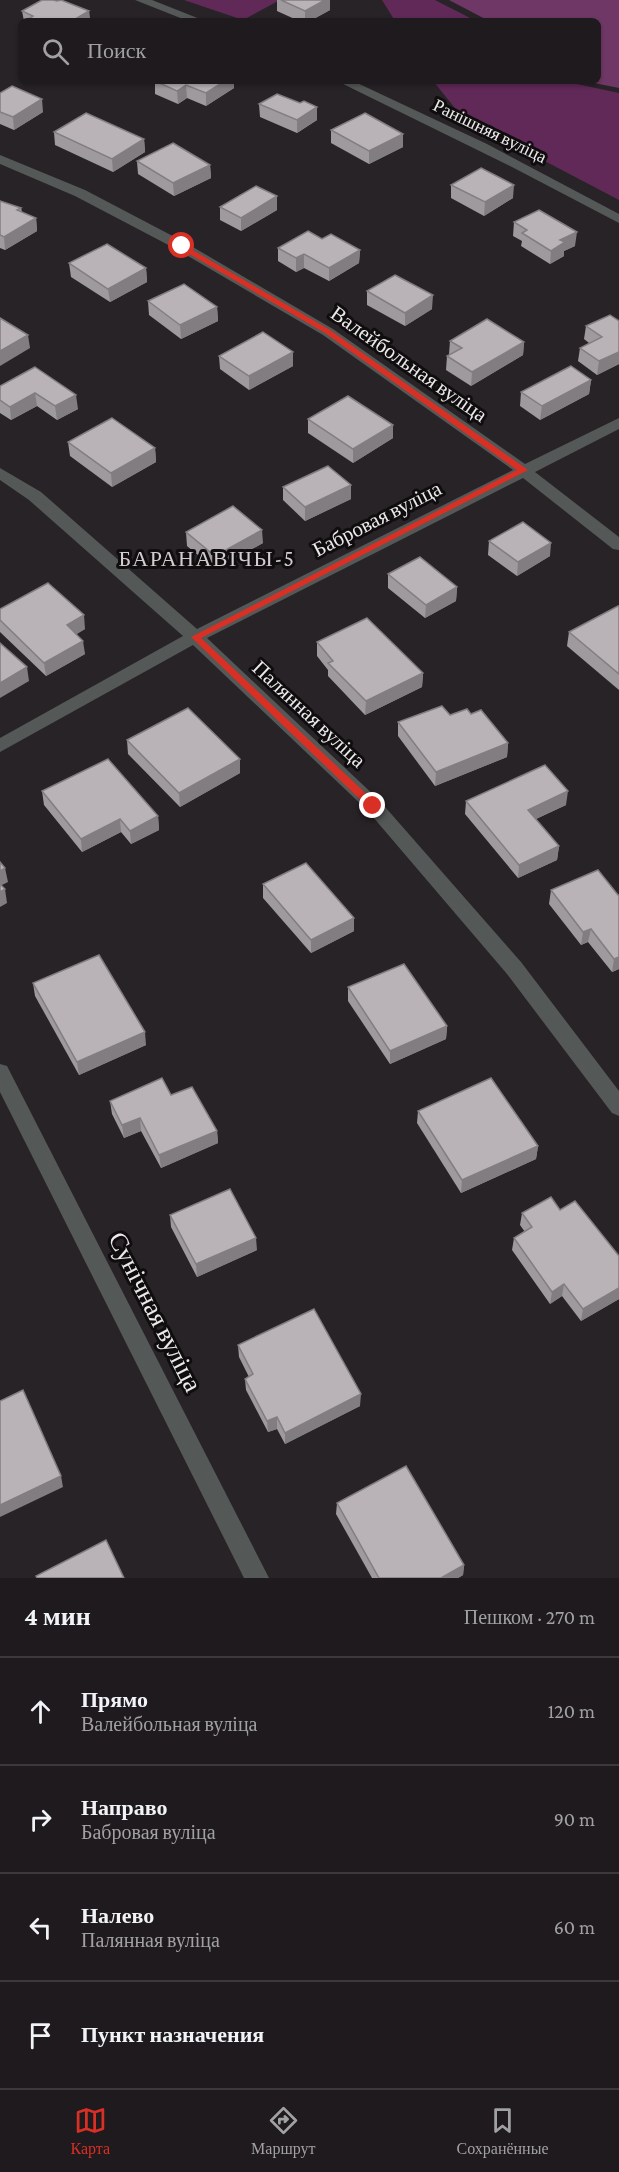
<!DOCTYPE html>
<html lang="ru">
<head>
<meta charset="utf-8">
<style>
	:root { --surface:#1e1a1d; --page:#262326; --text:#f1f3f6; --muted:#a1a1a4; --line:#3c383b; --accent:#d93025 }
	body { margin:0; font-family:"Crimson Pro",serif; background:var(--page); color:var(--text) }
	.stop { position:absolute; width:18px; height:18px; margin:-14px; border:4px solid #d93025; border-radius:50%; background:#fff }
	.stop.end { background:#d93025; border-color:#fff; box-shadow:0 2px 6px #0008 }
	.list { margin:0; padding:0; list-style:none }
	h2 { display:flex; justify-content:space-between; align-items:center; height:78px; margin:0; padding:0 24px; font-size:26px }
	h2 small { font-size:20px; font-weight:400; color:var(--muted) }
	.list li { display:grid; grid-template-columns:39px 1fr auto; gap:18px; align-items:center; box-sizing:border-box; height:108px; padding:0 24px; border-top:2px solid var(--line) }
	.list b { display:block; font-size:22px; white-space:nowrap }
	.list p { margin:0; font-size:20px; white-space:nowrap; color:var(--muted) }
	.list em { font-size:20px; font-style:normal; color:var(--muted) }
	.icon { flex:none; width:33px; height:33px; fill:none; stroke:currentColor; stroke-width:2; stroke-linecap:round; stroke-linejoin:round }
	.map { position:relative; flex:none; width:619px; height:1578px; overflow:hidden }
	.search { position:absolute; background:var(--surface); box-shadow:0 2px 4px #0004; left:18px; right:18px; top:18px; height:66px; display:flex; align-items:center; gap:15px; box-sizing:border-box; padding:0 21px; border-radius:9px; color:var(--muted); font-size:22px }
	.sheet { height:510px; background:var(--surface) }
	nav { display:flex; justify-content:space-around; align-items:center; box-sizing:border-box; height:84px; border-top:2px solid var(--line); background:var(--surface); font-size:16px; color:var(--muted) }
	nav a { display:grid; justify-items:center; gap:3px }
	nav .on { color:var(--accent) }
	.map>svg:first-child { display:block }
	.green { fill:#602958 }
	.forest { fill:#6f3766 }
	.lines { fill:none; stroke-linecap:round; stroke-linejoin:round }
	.minor { fill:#545857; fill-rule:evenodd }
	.wall { fill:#9f9a9e }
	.shaded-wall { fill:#827d81 }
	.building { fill:#b9b3b8; stroke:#827d81; stroke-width:1.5 }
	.route { fill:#d93025 }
	.labels { text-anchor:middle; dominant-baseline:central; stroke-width:6; stroke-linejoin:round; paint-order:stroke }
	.far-street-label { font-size:18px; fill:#ece9eb; stroke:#100d0f }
	.street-label { font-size:21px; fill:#ece9eb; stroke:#100d0f }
	.neighbourhood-label { font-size:22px; letter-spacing:1.5px; fill:#d2ccd1; stroke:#100d0f }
	.near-street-label { font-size:26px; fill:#ece9eb; stroke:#100d0f }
</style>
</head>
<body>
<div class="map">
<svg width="619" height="1578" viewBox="0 0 619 1578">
	<rect width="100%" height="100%" fill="#282327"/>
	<g class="green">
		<polygon points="184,0 280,0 243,20"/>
		<polygon points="382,0 435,0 476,21 395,21"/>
		<polygon points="433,81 574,81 577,84 619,93 619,200 463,118"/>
	</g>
	<polygon class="forest" points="449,0 619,0 619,88 584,81 598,81 598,21 489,21"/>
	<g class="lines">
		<g class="minor">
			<polygon points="135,0 152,0 205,21 188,21"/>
			<polygon points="337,81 353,81 487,144 619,214 619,223 512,167"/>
			<polygon points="0,155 85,190 186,243 333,329 525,464 619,418 619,429 535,472 619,537 619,550 613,549 523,478 207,638 379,800 521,962 619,1091 619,1116 612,1113 507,974 367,810 193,645 0,752 0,738 183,636 29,500 0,480 0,468 41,492 197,629 513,470 323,335 176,249 75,196 0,164"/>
			<polygon points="0,1064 7,1066 269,1578 244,1578 0,1092"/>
		</g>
	</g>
	<g class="wall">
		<polygon points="277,0 330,0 330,10 310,21 299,21 277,11"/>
		<polygon points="57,1 89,11 90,21 24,21 22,11"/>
		<polygon points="155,81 234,88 206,106 187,98 178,104 155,94"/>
		<polygon points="0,93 43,112 14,130 0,124"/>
		<polygon points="259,104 317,120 297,133 260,117"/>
		<polygon points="331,130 403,134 403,147 369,164 331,143"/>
		<polygon points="54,132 144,139 145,152 113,172 55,145"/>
		<polygon points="137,161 210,165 211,178 174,196 138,174"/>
		<polygon points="451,185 513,198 484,216 451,198"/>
		<polygon points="277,196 277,210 241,231 220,220 220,207"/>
		<polygon points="0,201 21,208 22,212 36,218 37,231 5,250 0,248"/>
		<polygon points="514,222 575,246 564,251 564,256 550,264 521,246 522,241 513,236"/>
		<polygon points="322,239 360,250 359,263 329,281 304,268 296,272 278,261 278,248"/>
		<polygon points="69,263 146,268 147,282 110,302 71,277"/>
		<polygon points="367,291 432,309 405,326 367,305"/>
		<polygon points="148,301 217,307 218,321 181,339 149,315"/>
		<polygon points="619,321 619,364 597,375 578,361 580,348 589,343 584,339 586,326"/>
		<polygon points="450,341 524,342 523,355 471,386 446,370 447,356 450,355 449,354"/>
		<polygon points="293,352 293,366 249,390 220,369 219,356"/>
		<polygon points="35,367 78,409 57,420 37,406 11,420 0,413 0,386"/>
		<polygon points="591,380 589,394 540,420 520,406 521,392"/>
		<polygon points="308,419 393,425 393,438 353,463 308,433"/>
		<polygon points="68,442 155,448 156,462 112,487 70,456"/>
		<polygon points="351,485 351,499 305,521 283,500 283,487"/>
		<polygon points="186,532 263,543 215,569 187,546"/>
		<polygon points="489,541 550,556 517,576 488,555"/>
		<polygon points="388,574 457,587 456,601 425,618 388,588"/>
		<polygon points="619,606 619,690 567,646 569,632"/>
		<polygon points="0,609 85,629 76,634 85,654 46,676 0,632"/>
		<polygon points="317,642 423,673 422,687 365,715 328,676 328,670 317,656"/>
		<polygon points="471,714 508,743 507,757 435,786 398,736 398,722 450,715"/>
		<polygon points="127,740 240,773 180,807 128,754"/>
		<polygon points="42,791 158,816 159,830 131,844 121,832 82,852 44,805"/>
		<polygon points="466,801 566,805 536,819 559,846 557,860 518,878 465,814"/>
		<polygon points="263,884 354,918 354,931 311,953 263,898"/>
		<polygon points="551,890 619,895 619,969 612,972 588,942 581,945 549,904"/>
		<polygon points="33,983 146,1045 79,1075 35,996"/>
		<polygon points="348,987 447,1026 446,1039 390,1064 348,1001"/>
		<polygon points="171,1095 217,1131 218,1143 161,1168 141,1131 124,1138 112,1114 110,1101"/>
		<polygon points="418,1111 538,1146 536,1159 461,1193 417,1123"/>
		<polygon points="560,1210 619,1256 619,1299 581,1321 562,1296 550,1304 512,1250 514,1238 525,1232 520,1225 522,1213"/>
		<polygon points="170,1215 257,1250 197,1277 171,1227"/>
		<polygon points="238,1345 360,1406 285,1444 277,1429 268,1432 246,1390 245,1379 249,1377 239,1357"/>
		<polygon points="337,1503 464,1565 463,1575 458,1578 372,1578 336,1514"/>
	</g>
	<g class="shaded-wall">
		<polygon points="325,0 330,0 330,10 310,21 305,21 305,11"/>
		<polygon points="89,11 90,21 72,21"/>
		<polygon points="225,81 234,81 234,88 206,106 206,93"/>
		<polygon points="186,85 187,98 178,104 177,91"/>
		<polygon points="42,99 43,112 14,130 13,117"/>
		<polygon points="317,107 317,120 297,133 297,120"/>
		<polygon points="403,134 403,147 369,164 369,151"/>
		<polygon points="144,139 145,152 113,172 112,159"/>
		<polygon points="210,165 211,178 174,196 173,183"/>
		<polygon points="514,185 513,198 484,216 485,202"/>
		<polygon points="277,196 277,210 241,231 241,218"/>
		<polygon points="36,218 37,231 5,250 4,237"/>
		<polygon points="577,232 575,246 564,251 564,256 550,264 551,251 560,240"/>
		<polygon points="360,250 359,263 329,281 329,268"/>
		<polygon points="304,254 304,268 296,272 296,258"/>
		<polygon points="146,268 147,282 110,302 108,289"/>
		<polygon points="433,295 432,309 405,326 405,313"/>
		<polygon points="217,307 218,321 181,339 180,325"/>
		<polygon points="28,335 30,348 0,366 0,351"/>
		<polygon points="524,342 523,355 471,386 472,372"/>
		<polygon points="293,352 293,366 249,390 249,376"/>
		<polygon points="619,352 619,364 597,375 599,361"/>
		<polygon points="591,380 589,394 540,420 542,406"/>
		<polygon points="35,393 37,406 11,420 10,407"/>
		<polygon points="76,395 78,409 57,420 55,406"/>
		<polygon points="393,425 393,438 353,463 353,449"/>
		<polygon points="155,448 156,462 112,487 111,473"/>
		<polygon points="351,485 351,499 305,521 305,507"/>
		<polygon points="262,530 263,543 215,569 215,556"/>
		<polygon points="551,543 550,556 517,576 518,562"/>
		<polygon points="457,587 456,601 425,618 426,605"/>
		<polygon points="84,615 85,629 69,639 67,625"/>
		<polygon points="83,641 85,654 46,676 44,663"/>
		<polygon points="27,667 29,681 0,698 0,683"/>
		<polygon points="423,673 422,687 365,715 366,701"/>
		<polygon points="508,743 507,757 435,786 436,772"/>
		<polygon points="240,759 240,773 180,807 179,793"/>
		<polygon points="568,791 566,805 527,823 528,810"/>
		<polygon points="158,816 159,830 131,844 130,831"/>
		<polygon points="120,819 121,832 82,852 81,839"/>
		<polygon points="559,846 557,860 518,878 519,865"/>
		<polygon points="5,868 8,882 0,886 0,871"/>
		<polygon points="5,889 7,903 0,907 0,892"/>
		<polygon points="354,918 354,931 311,953 311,940"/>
		<polygon points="591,929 588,942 581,945 583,932"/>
		<polygon points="619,957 619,969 612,972 614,959"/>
		<polygon points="447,1026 446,1039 390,1064 390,1051"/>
		<polygon points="145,1032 146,1045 79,1075 77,1062"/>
		<polygon points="140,1118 141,1131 124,1138 122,1125"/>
		<polygon points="217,1131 218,1143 161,1168 159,1155"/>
		<polygon points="538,1146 536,1159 461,1193 462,1180"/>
		<polygon points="256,1238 257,1250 197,1277 196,1264"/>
		<polygon points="564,1284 562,1296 550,1304 552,1292"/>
		<polygon points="619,1288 619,1299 581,1321 583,1309"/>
		<polygon points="361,1394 360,1406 285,1444 285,1433"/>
		<polygon points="277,1417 277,1429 268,1432 267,1421"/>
		<polygon points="61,1476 63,1487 0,1517 0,1505"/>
		<polygon points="464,1565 463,1575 458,1578 441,1578"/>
	</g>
	<g class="building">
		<polygon points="42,0 53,0 57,1 61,0 89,11 72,21 38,21 30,18 33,16 22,11"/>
		<polygon points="281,0 325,0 305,11"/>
		<polygon points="155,81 225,81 206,93 186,85 177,91"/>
		<polygon points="12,86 42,99 13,117 0,112 0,93"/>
		<polygon points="277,94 300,103 304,101 317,107 297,120 259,104"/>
		<polygon points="86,113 144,139 112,159 54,132"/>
		<polygon points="365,113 403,134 369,151 331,130"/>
		<polygon points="173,143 210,165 173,183 137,161"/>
		<polygon points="481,168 514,185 485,202 451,185"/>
		<polygon points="256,186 277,196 241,218 220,207"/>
		<polygon points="0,201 21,208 17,210 36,218 4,237 0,235"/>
		<polygon points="539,210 577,232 560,240 565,242 551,251 522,233 527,230 514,222"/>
		<polygon points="308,231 322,239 331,234 360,250 329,268 304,254 296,258 278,248"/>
		<polygon points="107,244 146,268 108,289 69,263"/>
		<polygon points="395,275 433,295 405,313 367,291"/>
		<polygon points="184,284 217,307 180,325 148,301"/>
		<polygon points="610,315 619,321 619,352 599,361 580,348 602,337 586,326"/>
		<polygon points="0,318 28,335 0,351"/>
		<polygon points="487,319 524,342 472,372 447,356 462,348 450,341"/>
		<polygon points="263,332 293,352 249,376 219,356"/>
		<polygon points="571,366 591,380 542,406 521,392"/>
		<polygon points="35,367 76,395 55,406 35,393 10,407 0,400 0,386"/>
		<polygon points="348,396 393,425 353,449 308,419"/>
		<polygon points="112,418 155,448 111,473 68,442"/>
		<polygon points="328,466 351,485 305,507 283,487"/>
		<polygon points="233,506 262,530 215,556 186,532"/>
		<polygon points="523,522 551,543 518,562 489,541"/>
		<polygon points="420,557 457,587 426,605 388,574"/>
		<polygon points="48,583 84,615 67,625 83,641 44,663 0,620 0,609"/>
		<polygon points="618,606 619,606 619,674 569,632"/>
		<polygon points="367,618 423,673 366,701 328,663 333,661 317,642"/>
		<polygon points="0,643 27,667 0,683"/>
		<polygon points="442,706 450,715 467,709 471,714 481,710 508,743 436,772 398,722"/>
		<polygon points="188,708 240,759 179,793 127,740"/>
		<polygon points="108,759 158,816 130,831 120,819 81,839 42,791"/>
		<polygon points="545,765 568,791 528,810 559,846 519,865 466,801"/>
		<polygon points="0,862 5,868 0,871"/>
		<polygon points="306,863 354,918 311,940 263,884"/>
		<polygon points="598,870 618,895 619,895 619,957 614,959 591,929 583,932 551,890"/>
		<polygon points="0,884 5,889 0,892"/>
		<polygon points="99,955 145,1032 77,1062 33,983"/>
		<polygon points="404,964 447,1026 390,1051 348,987"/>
		<polygon points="162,1078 171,1095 192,1087 217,1131 159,1155 140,1118 122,1125 110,1101"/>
		<polygon points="491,1078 538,1146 462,1180 418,1111"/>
		<polygon points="230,1189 256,1238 196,1264 170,1215"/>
		<polygon points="551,1197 560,1210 575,1201 619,1256 619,1288 583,1309 564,1284 552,1292 514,1238 532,1227 522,1213"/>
		<polygon points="314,1309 361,1394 285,1433 277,1417 267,1421 245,1379 253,1374 238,1345"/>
		<polygon points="23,1390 61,1476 0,1505 0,1401"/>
		<polygon points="406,1466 464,1565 441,1578 379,1578 337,1503"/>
		<polygon points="106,1540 124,1578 37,1578 36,1576"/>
	</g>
	<polygon class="route" points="179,245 184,245 330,330 528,470 201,638 376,803 376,808 369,808 191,637 517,470 325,333 179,248"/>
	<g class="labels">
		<g class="far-street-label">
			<text transform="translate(490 131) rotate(26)">Ранішняя вуліца</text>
		</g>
		<g class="street-label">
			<text transform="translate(409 364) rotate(35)">Валейбольная вуліца</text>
			<text transform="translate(377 519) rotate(-27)">Бабровая вуліца</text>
			<text transform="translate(309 714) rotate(43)">Палянная вуліца</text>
		</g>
		<g class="neighbourhood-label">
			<text x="207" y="558">БАРАНАВІЧЫ-5</text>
		</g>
		<g class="near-street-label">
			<text transform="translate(155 1312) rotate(63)">Сунічная вуліца</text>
		</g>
	</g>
</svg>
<div class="stop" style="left:182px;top:246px"></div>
<div class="stop end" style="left:373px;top:806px"></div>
<div class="search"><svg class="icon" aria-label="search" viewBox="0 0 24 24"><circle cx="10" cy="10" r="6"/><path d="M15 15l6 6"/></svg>Поиск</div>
</div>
<section class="sheet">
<h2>4 мин<small>Пешком · 270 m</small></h2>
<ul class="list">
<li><svg class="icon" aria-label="ahead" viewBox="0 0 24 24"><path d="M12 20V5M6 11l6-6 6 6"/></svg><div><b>Прямо</b><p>Валейбольная вуліца</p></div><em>120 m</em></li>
<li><svg class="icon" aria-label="right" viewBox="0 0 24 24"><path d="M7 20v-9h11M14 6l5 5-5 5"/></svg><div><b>Направо</b><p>Бабровая вуліца</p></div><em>90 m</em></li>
<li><svg class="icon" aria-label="left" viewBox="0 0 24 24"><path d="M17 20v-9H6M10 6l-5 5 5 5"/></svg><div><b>Налево</b><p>Палянная вуліца</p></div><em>60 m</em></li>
<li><svg class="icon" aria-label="arrive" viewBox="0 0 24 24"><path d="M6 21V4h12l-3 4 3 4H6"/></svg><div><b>Пункт назначения</b></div></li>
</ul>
</section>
<nav>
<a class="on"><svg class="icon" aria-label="map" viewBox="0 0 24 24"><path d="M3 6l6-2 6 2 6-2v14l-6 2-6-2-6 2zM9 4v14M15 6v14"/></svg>Карта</a>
<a><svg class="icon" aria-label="directions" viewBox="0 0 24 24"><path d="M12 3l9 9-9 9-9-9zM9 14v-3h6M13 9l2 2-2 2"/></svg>Маршрут</a>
<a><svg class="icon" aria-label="saved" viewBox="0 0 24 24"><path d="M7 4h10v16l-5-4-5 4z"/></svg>Сохранённые</a>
</nav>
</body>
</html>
